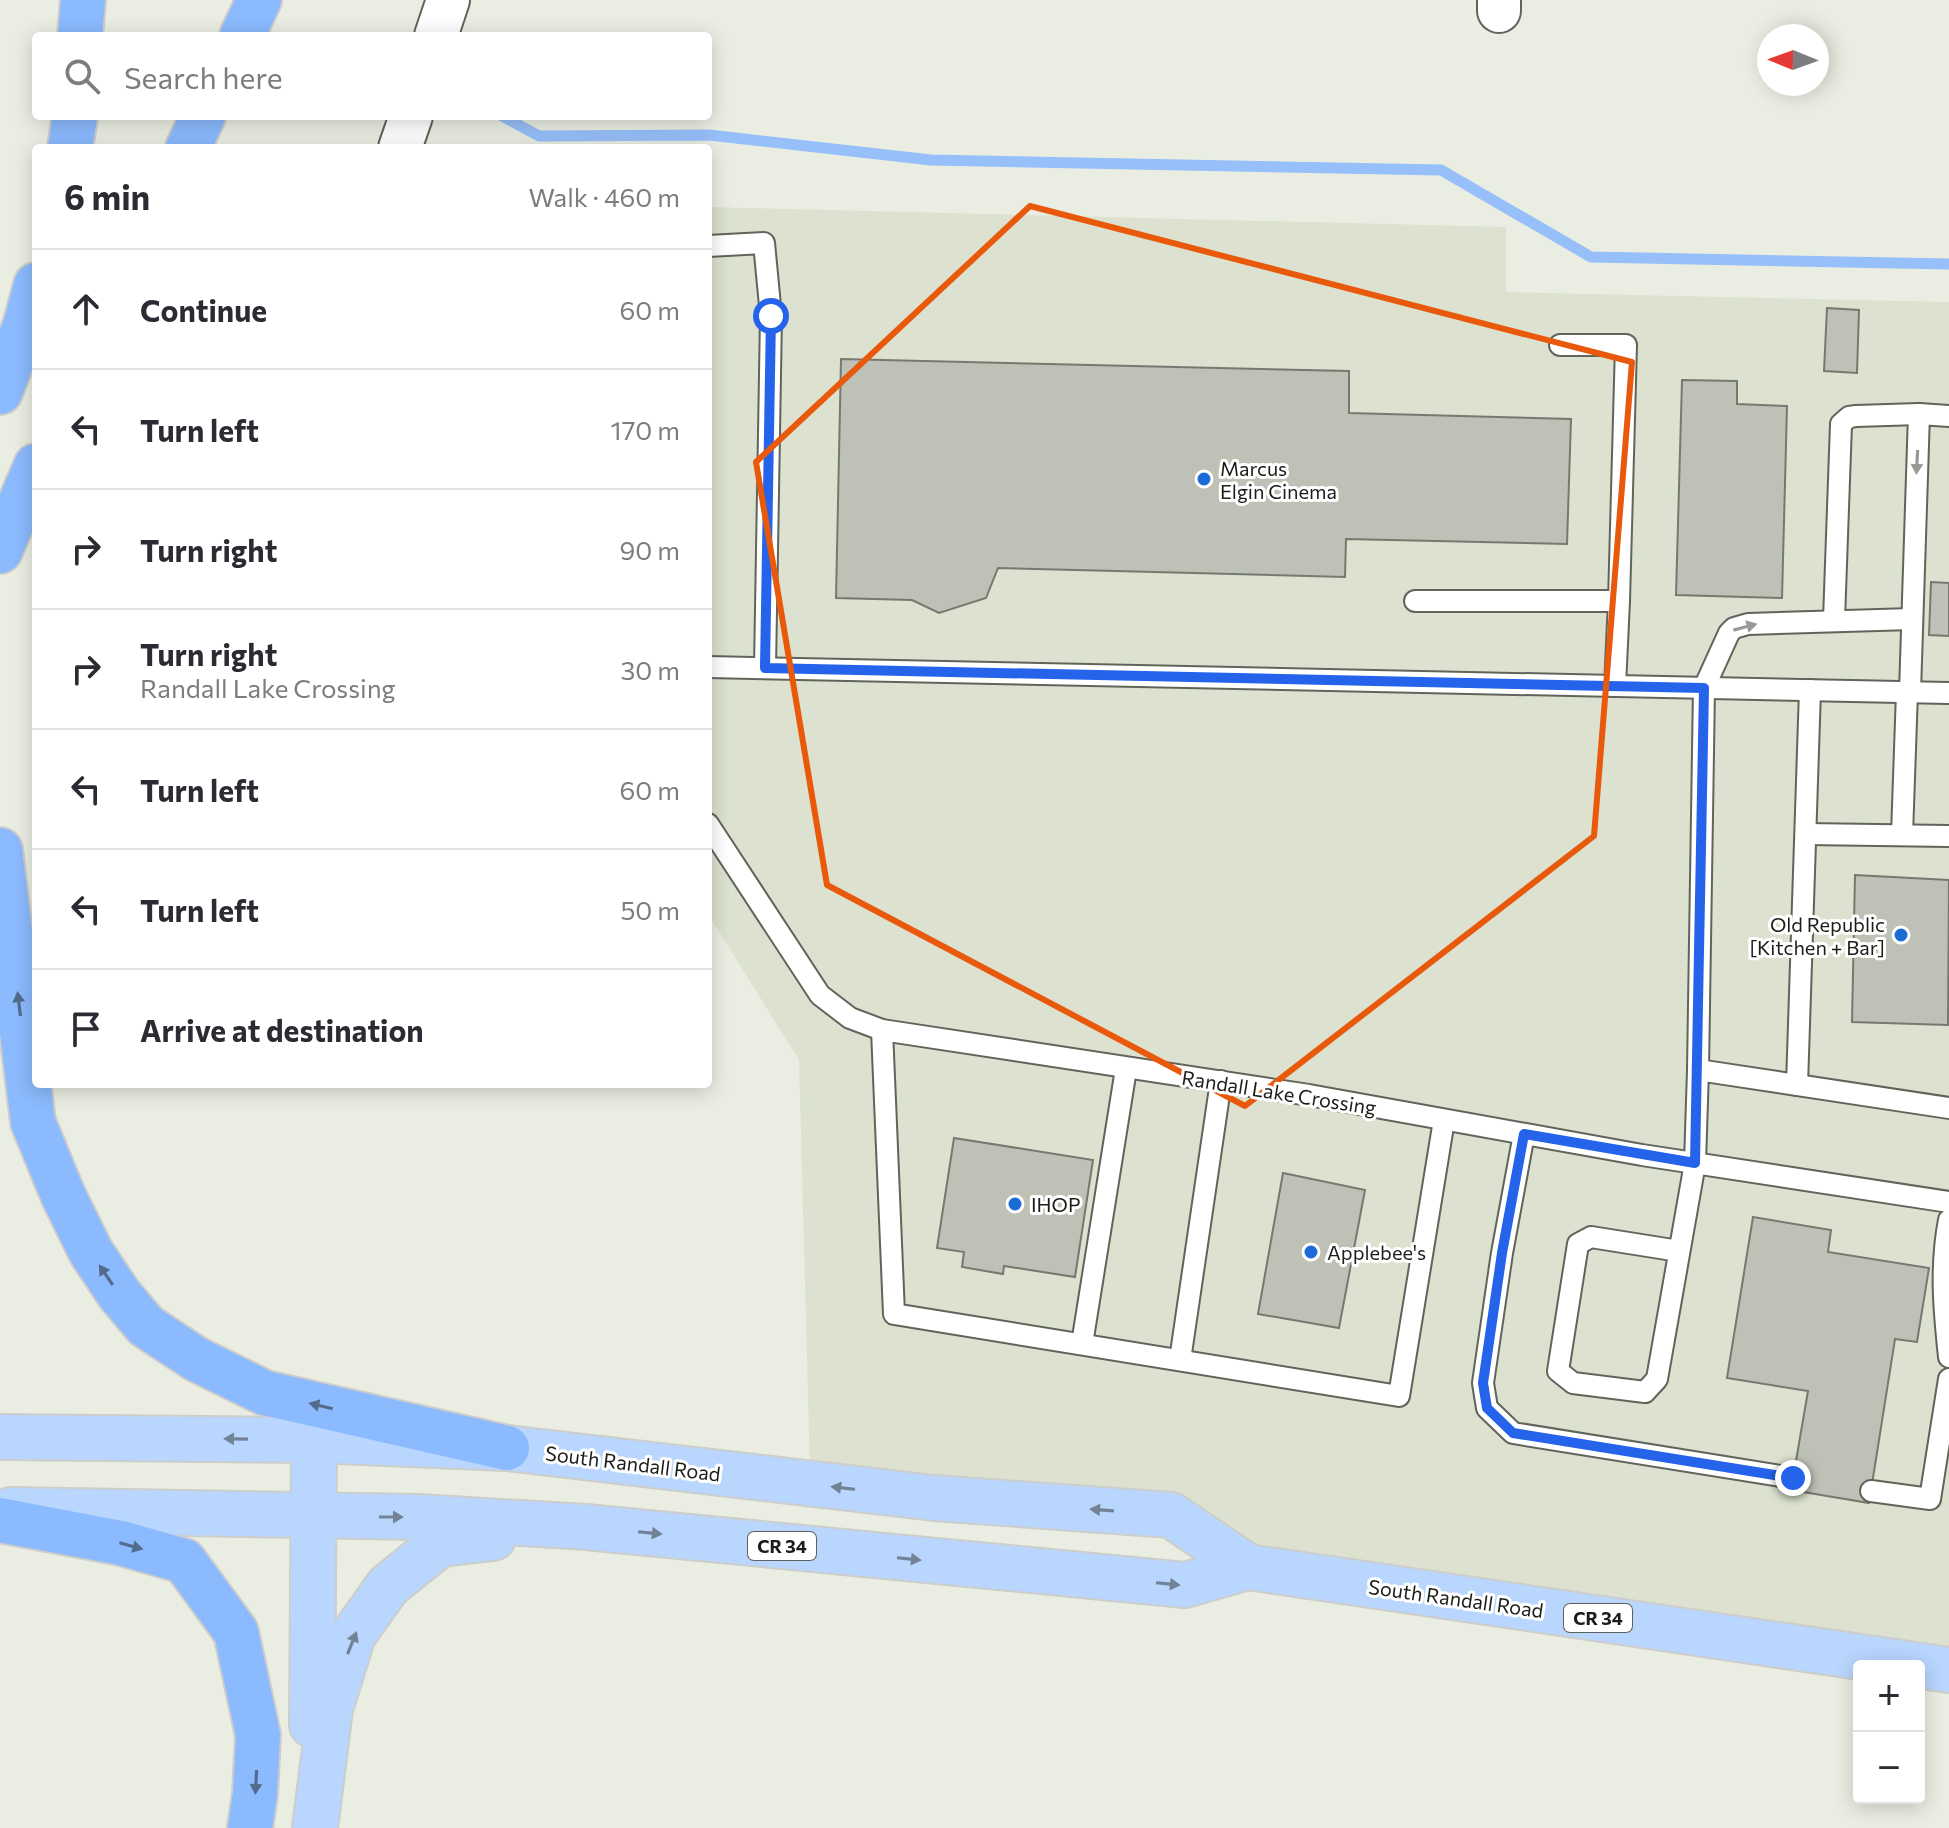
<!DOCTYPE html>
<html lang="en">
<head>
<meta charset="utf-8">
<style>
	:root { --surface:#fff; --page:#f7f7f7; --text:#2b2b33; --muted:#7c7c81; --line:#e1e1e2 }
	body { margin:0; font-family:Commissioner,sans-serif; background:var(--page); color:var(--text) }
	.controls { position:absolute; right:24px; bottom:24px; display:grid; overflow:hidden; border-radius:8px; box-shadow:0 4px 20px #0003 }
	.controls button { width:72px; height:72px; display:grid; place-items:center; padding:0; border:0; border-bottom:2px solid var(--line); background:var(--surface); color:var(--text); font:40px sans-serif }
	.compass { position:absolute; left:1757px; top:24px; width:72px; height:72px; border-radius:50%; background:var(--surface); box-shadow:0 4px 20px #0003; rotate:271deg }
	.stop { position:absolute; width:24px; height:24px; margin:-18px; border:6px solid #2563eb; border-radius:50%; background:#fff }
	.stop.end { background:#2563eb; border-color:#fff; box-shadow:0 2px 8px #0008 }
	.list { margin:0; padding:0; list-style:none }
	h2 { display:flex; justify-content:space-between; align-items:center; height:104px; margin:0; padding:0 32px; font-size:34px }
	h2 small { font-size:26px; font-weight:400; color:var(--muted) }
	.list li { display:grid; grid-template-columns:52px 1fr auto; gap:24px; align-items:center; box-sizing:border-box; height:120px; padding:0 32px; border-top:2px solid var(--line) }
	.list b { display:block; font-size:30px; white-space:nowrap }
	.list p { margin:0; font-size:26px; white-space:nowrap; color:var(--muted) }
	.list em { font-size:26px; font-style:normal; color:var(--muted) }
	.icon { flex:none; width:44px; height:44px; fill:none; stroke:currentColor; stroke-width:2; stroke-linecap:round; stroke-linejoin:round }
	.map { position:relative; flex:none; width:1949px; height:1828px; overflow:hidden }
	.search { position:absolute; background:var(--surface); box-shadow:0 4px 20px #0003; left:32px; top:32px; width:680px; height:88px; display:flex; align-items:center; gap:20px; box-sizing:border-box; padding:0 28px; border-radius:8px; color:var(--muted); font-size:30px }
	.panel { position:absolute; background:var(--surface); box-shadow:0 4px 20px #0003; left:32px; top:144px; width:680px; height:944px; border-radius:8px }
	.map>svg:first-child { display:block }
	.built { fill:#dce2cf }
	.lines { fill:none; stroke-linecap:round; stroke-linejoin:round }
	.stream { stroke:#97bff9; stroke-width:11 }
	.building { fill:#bdc1b6; stroke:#76796f; stroke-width:2 }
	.lane-casing { stroke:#60645a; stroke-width:24 }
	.street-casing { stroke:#60645a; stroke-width:46 }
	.primary-casing { stroke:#cdcdcc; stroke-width:48 }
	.highway-casing { stroke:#cdcdcc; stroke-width:48 }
	.lane { stroke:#fff; stroke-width:20 }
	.street { stroke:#fff; stroke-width:42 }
	.primary { stroke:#b9d6fe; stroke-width:44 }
	.highway { stroke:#8bbafe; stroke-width:44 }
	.oneway { fill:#989997 }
	.oneway2 { fill:#536c8b }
	.oneway3 { fill:#728396 }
	.route { stroke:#2563eb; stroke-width:10 }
	.marked { fill:none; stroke:#e8590c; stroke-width:6; stroke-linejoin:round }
	.poi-dot { fill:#1b6cd7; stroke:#fff; stroke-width:3 }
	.labels { text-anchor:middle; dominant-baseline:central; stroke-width:6; stroke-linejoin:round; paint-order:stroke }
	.shield { fill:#fff; stroke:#5f615d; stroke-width:2 }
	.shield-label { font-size:18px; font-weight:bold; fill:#1b1d18 }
	.poi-label { font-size:20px; fill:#1b1d18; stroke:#fff; text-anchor:start }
	.street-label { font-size:20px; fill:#1b1d18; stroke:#fff }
</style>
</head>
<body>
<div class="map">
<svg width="1949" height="1828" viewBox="0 0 1949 1828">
	<rect width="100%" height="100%" fill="#eaeee2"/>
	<polygon class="built" points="708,207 1506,227 1506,292 1949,302 1949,1658 1252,1557 1170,1502 810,1471 799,1060 708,914"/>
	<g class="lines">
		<polyline class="stream" points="502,116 539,136 709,135 931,160 1441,170 1591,257 1949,264"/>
	</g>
	<g class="building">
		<polygon points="1827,308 1859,310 1857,373 1824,371"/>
		<polygon points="841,359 1349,371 1349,413 1571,419 1567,544 1346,539 1345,577 998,568 986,598 939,613 912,600 836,598"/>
		<polygon points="1682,380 1737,381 1737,404 1787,406 1782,598 1676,595"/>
		<polygon points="1931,582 1949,583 1949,636 1929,635"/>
		<polygon points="1855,875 1949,880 1948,1025 1852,1022"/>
		<polygon points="954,1138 1093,1160 1075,1277 1004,1266 1003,1274 962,1267 964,1252 937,1248"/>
		<polygon points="1283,1173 1365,1190 1339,1328 1258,1314"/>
		<polygon points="1753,1217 1831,1230 1828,1252 1929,1268 1917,1342 1895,1339 1869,1503 1791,1490 1808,1391 1727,1378"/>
	</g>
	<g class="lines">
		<g class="lane-casing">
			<g id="lane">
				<polyline points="708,246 764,243 771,316 765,668"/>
				<polyline points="1560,345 1626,345 1619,601"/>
				<polyline points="1415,601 1619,601 1615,686"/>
				<polyline points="1834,620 1841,424 1849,417 1856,416 1919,414"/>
				<polyline points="708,667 1949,693"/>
				<polyline points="1910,692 1919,414 1949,416"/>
				<polyline points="708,824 820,995 850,1018 882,1030 1309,1095 1642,1155 1949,1202"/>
				<polyline points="1806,834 1949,836"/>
				<polyline points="1902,835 1907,692"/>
				<polyline points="882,1030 894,1314 1399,1396 1444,1120"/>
				<polyline points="1698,1070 1704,688 1729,633 1734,628 1748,624 1912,619"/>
				<polyline points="1797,1085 1810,690"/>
				<polyline points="1524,1134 1502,1253 1483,1383 1487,1408 1513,1433 1793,1478"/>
				<path d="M1949,1220C1940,1267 1944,1310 1949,1357"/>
				<polyline points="1679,1251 1591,1237 1578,1244 1558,1371 1573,1383 1645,1392 1657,1379 1695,1163 1698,1070 1949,1108"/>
				<polyline points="1082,1344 1126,1069"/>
				<polyline points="1180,1360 1221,1081"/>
				<polyline points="1871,1491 1930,1499 1949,1379"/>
			</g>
		</g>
		<g class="street-casing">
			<g id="street">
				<polyline points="1499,0 1499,11"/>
				<polyline points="436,36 448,0"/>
				<polyline points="400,148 411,116"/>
			</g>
		</g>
		<g class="primary-casing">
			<g id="primary">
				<polyline points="0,1437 314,1440 507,1448 934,1498 1171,1515 1248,1567"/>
				<polyline points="10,1510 419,1517 586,1527 1185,1585 1248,1567 1949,1670"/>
				<polyline points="312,1725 314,1440"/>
				<polyline points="315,1828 330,1709 353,1635 388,1586 440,1544 493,1538"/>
			</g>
		</g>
		<g class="highway-casing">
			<g id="highway">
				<polyline points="80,36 83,0"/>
				<polyline points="242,36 259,0"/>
				<polyline points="70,148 75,116"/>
				<polyline points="188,148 203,116"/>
				<polyline points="0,392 26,323 36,285"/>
				<polyline points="0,551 36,466"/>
				<polyline points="0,850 33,1122 63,1195 91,1252 119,1294 146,1326 196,1359 265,1393 507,1448"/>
				<polyline points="0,1520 121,1543 184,1561 236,1632 258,1735 255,1794 250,1828"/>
			</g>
		</g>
		<use href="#lane" class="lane"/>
		<use href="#street" class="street"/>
		<use href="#primary" class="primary"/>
		<use href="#highway" class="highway"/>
	</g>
	<defs><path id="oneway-solid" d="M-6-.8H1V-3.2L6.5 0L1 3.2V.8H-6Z" transform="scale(2)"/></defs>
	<g class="oneway">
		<use href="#oneway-solid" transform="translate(1917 462) rotate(93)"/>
		<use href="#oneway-solid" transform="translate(1745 627) rotate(-15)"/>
	</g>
	<g class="oneway2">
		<use href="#oneway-solid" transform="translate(19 1004) rotate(-97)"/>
		<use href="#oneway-solid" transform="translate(106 1275) rotate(-124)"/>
		<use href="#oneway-solid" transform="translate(321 1406) rotate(-167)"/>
		<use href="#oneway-solid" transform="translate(131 1546) rotate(16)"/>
		<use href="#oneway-solid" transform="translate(256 1782) rotate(93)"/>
	</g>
	<g class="oneway3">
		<use href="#oneway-solid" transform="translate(236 1439) rotate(-179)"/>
		<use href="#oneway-solid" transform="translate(843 1488) rotate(-173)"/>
		<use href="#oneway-solid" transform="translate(1102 1510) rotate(-176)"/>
		<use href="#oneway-solid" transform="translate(391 1517)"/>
		<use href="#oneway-solid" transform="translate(650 1533) rotate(6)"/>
		<use href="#oneway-solid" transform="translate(909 1559) rotate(6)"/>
		<use href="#oneway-solid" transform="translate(1168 1584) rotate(6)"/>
		<use href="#oneway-solid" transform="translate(352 1643) rotate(-68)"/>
	</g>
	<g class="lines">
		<polyline class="route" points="771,316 765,668 1704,688 1695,1163 1524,1134 1502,1253 1483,1383 1487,1408 1513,1433 1793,1478"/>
	</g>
	<path class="marked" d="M1030,206L1632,362L1594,836L1245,1106L827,885L756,462Z"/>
	<g class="poi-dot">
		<circle cx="1204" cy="479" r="8"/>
		<circle cx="1901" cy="935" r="8"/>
		<circle cx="1015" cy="1204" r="8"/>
		<circle cx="1311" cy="1252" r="8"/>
	</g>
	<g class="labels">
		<g class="shield">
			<rect x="748" y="1532" width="68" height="28" rx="6"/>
			<rect x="1564" y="1604" width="68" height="28" rx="6"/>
		</g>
		<g class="shield-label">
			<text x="782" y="1546">CR 34</text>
			<text x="1598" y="1618">CR 34</text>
		</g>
		<g class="poi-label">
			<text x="1220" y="468">Marcus<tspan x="1220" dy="23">Elgin Cinema</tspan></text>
			<text x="1885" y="924" text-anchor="end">Old Republic<tspan x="1885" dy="23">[Kitchen + Bar]</tspan></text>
			<text x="1031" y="1204">IHOP</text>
			<text x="1327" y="1252">Applebee's</text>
		</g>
		<g class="street-label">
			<text transform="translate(1279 1092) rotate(9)">Randall Lake Crossing</text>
			<text transform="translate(633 1463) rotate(7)">South Randall Road</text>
			<text transform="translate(1456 1598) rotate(8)">South Randall Road</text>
		</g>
	</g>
</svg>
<div class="controls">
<button>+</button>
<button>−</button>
</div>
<svg class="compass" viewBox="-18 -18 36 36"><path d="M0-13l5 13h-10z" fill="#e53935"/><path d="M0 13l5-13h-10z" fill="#7c7c81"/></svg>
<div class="stop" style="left:771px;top:316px"></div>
<div class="stop end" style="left:1793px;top:1478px"></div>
<div class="search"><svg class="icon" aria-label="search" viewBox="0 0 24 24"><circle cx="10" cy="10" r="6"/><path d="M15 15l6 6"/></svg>Search here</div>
<section class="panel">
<h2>6 min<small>Walk · 460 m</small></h2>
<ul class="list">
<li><svg class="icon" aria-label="ahead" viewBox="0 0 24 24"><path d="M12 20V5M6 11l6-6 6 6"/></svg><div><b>Continue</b></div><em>60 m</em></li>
<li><svg class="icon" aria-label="left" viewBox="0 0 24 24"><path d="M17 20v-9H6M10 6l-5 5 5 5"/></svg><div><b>Turn left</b></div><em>170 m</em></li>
<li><svg class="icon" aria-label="right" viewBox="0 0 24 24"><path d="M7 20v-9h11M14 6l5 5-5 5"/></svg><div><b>Turn right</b></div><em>90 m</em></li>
<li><svg class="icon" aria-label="right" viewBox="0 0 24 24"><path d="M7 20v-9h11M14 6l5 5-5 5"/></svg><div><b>Turn right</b><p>Randall Lake Crossing</p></div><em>30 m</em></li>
<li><svg class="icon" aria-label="left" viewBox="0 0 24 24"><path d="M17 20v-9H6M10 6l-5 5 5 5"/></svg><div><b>Turn left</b></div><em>60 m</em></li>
<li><svg class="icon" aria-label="left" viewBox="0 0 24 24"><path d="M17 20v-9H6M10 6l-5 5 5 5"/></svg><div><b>Turn left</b></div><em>50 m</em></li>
<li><svg class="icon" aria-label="arrive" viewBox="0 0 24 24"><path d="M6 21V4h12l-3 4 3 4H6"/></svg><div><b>Arrive at destination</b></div></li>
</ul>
</section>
</div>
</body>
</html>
